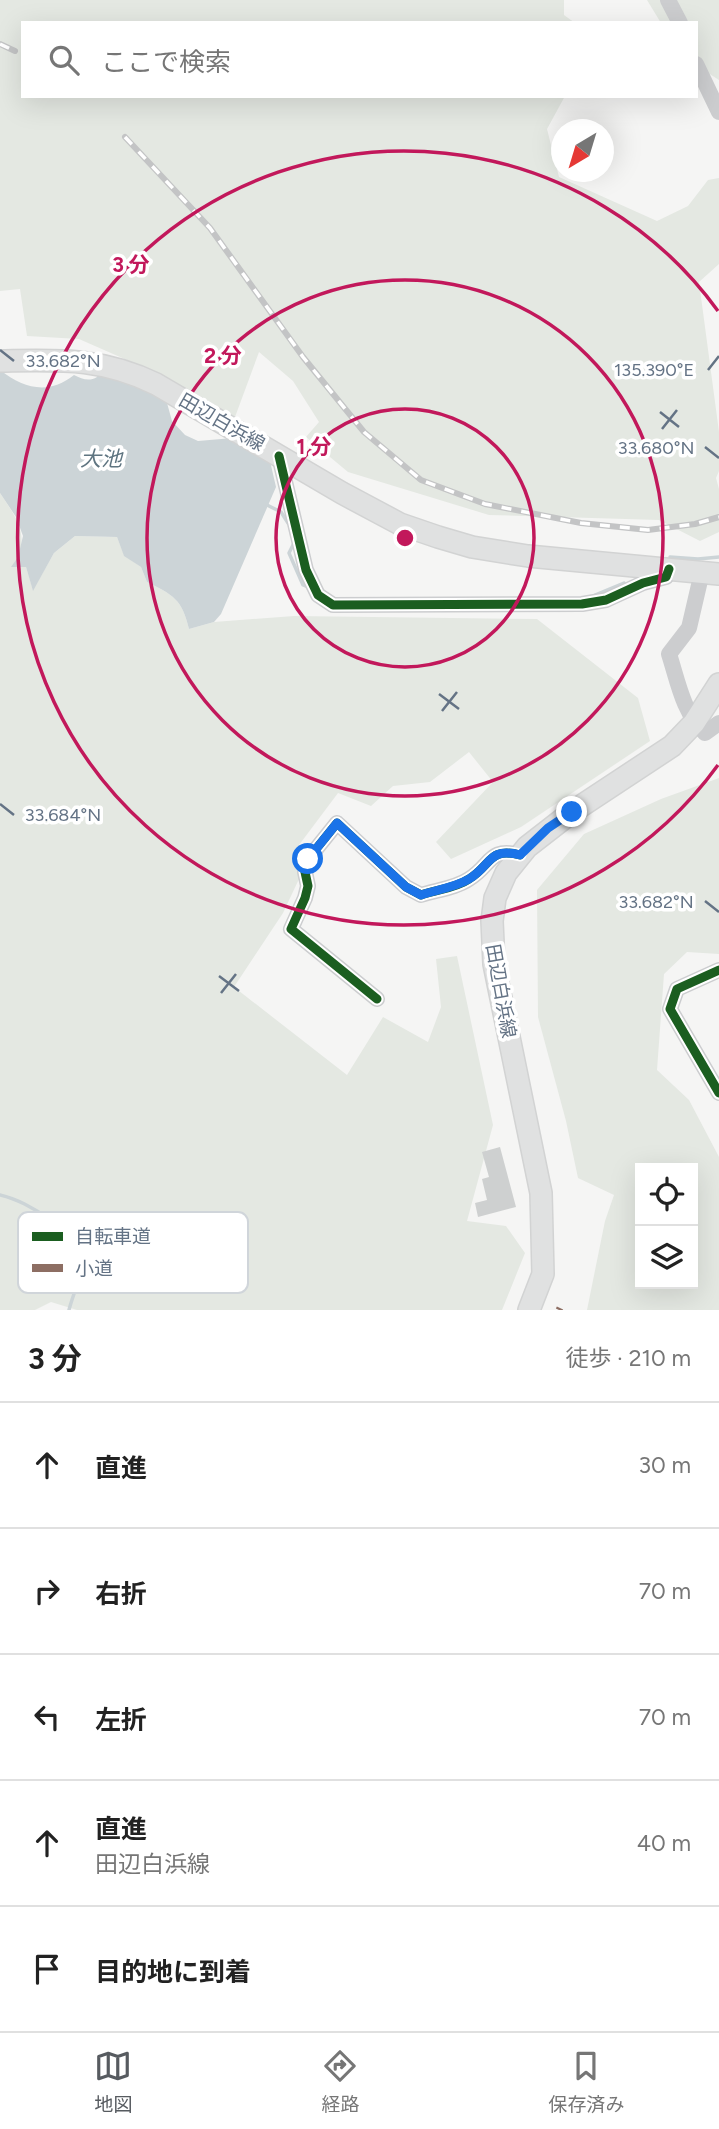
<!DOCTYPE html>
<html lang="ja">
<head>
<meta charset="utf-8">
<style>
	:root { --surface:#fff; --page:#f2f2f2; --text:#222; --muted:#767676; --line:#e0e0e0; --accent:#575b60 }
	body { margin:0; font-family:Figtree,"Noto Sans JP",sans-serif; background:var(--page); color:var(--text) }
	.controls { position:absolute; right:21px; bottom:21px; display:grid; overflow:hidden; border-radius:0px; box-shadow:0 7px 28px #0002 }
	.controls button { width:63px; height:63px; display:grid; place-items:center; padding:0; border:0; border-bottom:2px solid var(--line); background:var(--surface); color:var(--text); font:35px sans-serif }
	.compass { position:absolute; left:551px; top:119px; width:63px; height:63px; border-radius:50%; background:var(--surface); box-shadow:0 7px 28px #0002; rotate:218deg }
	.stop { position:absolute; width:21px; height:21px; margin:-16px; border:5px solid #1a73e8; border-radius:50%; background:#fff }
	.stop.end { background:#1a73e8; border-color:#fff; box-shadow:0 2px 7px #0008 }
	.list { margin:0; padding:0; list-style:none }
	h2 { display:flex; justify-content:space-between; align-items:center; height:91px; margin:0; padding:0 28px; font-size:30px }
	h2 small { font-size:23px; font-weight:400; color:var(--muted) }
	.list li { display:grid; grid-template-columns:46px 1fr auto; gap:21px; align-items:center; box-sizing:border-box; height:126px; padding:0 28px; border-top:2px solid var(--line) }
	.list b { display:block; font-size:26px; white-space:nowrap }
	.list p { margin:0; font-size:23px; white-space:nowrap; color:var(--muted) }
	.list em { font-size:23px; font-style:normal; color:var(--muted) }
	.icon { flex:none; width:38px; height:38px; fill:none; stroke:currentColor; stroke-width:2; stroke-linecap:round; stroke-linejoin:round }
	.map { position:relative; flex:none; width:719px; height:1310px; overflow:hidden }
	.search { position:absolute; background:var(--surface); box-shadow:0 7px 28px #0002; left:21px; right:21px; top:21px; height:77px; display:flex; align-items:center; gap:18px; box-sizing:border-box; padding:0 24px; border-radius:0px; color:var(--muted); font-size:26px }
	.sheet { height:721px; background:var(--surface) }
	nav { display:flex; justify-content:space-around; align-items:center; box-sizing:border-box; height:98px; border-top:2px solid var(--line); background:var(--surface); font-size:19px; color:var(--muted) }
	nav a { display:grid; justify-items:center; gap:4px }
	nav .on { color:var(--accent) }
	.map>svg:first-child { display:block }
	.green { fill:#e4e8e2; fill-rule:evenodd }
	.water { fill:#ccd4d7 }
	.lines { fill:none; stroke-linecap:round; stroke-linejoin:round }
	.stream { stroke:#ccd4d7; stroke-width:3.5 }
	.building { fill:#ced0d0 }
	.major-casing { stroke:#d2d3d3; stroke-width:24 }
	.minor { stroke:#cccdcf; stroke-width:16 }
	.major { stroke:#e0e1e1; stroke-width:21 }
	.rail-casing { stroke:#c3c4c5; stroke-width:6 }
	.rail { stroke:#fff; stroke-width:3.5; stroke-dasharray:10; stroke-linecap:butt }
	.quiet { stroke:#8d6e63; stroke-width:7; stroke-dasharray:14 7; stroke-linecap:butt }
	.cycleway-casing { stroke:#fff; stroke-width:13 }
	.cycleway { stroke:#1b5e20; stroke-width:9 }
	.route { stroke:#1a73e8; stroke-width:9 }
	.ticks { fill:none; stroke:#647385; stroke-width:2.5 }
	.ring { fill:none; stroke:#c2185b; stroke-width:3.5 }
	.labels { text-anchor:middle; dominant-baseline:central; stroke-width:7; stroke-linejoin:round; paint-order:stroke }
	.street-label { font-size:19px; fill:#647385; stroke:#fff }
	.water-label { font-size:21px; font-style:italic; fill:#5f7581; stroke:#fff }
	.key { fill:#fff; stroke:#d0d5da; stroke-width:2 }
	.key-label { font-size:19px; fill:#647385 }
	.ticks-label { font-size:18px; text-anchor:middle; fill:#647385; stroke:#fff; stroke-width:7; stroke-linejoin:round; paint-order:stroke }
	.centre { fill:#c2185b; stroke:#fff; stroke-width:3.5 }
	.ring-label { font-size:21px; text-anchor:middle; font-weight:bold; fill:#c2185b; stroke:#fff; stroke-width:7; stroke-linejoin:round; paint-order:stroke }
</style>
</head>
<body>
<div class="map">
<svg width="719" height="1310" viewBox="0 0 719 1310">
	<rect width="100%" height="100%" fill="#f5f5f4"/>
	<g class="green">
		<polygon points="0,0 564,0 564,15 575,23 23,23 23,96 565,96 547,129 559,177 657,221 688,206 708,180 719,178 719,264 699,282 719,432 719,471 716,478 719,489 719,532 700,541 659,520 489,515 348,472 306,437 319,422 293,381 259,352 235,417 161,375 79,339 27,336 20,289 0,291"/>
		<polygon points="647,0 719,0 719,80 696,65 696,23 661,23"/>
		<path d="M0,493C17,519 32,537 12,567H26L33,590L54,553L75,536L117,537L124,555L141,567L147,582C173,595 182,599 189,629L214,622L294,616L537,619L638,698L650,741L521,827L451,859L436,842L493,782L469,752L430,782L393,786L371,806L338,793L299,845V879L283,913L234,987L347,1075L383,1017L428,1042L441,1007L436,959L457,956L493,1125L467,1221L506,1226L525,1253L502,1310H77L51,1302L35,1310H0Z"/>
		<path d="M719,778V954L687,952L664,974L657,1070L689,1100L719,1157V1310H587L605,1221L614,1195L578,1178L566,1121L538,1017L537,890L584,834L661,799ZM693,1168V1284H640V1168Z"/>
	</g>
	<path class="water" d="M99,368L159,393L167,403L172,421L185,435L198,441L233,438L270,461L276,487L221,614L214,622L189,629C182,599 173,595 147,582L141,567L124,556L117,537L75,536L54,553L33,591L26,567H11L18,557L23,536L16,517L0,493V370C24,389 49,395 74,375C82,379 89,382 97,377Z"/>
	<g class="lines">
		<g class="stream">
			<polyline points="267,505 281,512 288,523"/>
			<polyline points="294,543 289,553 303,585 308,587"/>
			<polyline points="670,557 698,559 719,557"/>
			<polyline points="595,595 624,583"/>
			<path d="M0,1195C30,1202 79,1232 80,1268C80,1281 72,1297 69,1310"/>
		</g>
	</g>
	<polygon class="building" points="500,1147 516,1207 478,1217 475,1203 487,1200 482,1179 489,1177 482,1152"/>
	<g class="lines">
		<g class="major-casing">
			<g id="major">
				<path d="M0,361C59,360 101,357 156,384L342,493L400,524L438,537L472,547L528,556L719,574"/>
				<polyline points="529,1310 543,1274 541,1193 494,964 492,921 495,898 506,873 527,847 572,812 672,746 694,723 719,684"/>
			</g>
		</g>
		<g class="minor">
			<polyline points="668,0 680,23"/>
			<polyline points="696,64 719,112"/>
			<polyline points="279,456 306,570 318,595 333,605 582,604 606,600 643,583 666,577 669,569"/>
			<path d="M702,572L689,628L669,654C678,682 683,713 705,733L719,723"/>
			<polyline points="719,970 677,989 670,1009 719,1093"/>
			<path d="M377,999L291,929L305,898L308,886L305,872L308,859L337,823L406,887L421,895C436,890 456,888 469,879C492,865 488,847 520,855"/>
		</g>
		<use href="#major" class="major"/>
		<g class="rail-casing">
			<g id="rail">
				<polyline points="0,44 15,51"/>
				<polyline points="125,137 210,228 303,357 364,432 421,480 485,504 581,523 648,530 695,524 719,517"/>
			</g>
		</g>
		<use href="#rail" class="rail"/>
		<polyline class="quiet" points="559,1310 560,1308"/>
		<g class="cycleway-casing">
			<g id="cycleway">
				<polyline points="279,456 306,570 318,595 333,605 582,604 606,600 643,583 666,577 669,569"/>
				<polyline points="719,970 677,989 670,1009 719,1093"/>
				<path d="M377,999L291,929L305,898L308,886L305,872L308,859L337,823L406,887L421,895C436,890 456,888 469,879C492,865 488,847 520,855"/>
			</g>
		</g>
		<use href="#cycleway" class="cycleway"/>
	</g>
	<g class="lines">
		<path class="route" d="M308,859L337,823L406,887L421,895C436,890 456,887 469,879C492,865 488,847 520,855L548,828L572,812"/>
	</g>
	<path class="ticks" d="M0,350L14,361M708,370L719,356M660,412L679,427M662,429L677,410M705,447L719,458M439,694L459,709M442,711L457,692M0,804L14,815M705,901L719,912M219,976L239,991M221,993L236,974"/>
	<g class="ring">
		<circle cx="405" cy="538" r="129"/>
		<circle cx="405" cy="538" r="258"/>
		<path d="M718 765A387 387 0 1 1 718 311"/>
	</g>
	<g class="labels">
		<g class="street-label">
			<text transform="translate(222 422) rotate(30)">田辺白浜線</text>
			<text transform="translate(501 991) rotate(80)">田辺白浜線</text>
		</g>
		<g class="water-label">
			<text x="101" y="458">大池</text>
		</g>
	</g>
	<rect x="18" y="1212" width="230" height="81" rx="10" class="key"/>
	<rect x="32" y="1232" width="31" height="9" fill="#1b5e20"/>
	<rect x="32" y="1264" width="31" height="8" fill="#8d6e63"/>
	<g class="key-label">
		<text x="75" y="1243">自転車道</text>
		<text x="75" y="1275">小道</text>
	</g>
	<g class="ticks-label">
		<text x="63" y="367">33.682°N</text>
		<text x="654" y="376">135.390°E</text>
		<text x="656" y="454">33.680°N</text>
		<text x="63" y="821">33.684°N</text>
		<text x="656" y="908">33.682°N</text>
	</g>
	<circle cx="405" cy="538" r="10" class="centre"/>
	<g class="ring-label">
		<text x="131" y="272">3 分</text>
		<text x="223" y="363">2 分</text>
		<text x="314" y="454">1 分</text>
	</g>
</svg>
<div class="controls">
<button><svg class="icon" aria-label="locate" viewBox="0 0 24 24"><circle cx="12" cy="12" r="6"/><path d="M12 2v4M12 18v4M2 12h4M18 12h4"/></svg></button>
<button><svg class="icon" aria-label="layers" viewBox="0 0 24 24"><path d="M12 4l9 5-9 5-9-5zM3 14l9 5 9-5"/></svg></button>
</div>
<svg class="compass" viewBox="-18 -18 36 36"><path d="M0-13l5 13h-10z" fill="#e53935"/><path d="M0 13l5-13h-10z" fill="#767676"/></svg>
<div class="stop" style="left:308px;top:859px"></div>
<div class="stop end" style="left:572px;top:812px"></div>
<div class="search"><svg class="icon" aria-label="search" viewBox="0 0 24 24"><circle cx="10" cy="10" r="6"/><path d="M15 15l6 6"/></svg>ここで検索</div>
</div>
<section class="sheet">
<h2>3 分<small>徒歩 · 210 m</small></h2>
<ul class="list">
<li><svg class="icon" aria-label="ahead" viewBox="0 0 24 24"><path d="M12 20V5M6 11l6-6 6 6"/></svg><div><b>直進</b></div><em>30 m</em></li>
<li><svg class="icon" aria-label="right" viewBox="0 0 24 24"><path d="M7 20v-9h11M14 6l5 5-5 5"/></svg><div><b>右折</b></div><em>70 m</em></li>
<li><svg class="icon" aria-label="left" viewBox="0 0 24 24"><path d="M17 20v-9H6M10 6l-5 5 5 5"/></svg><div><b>左折</b></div><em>70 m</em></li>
<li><svg class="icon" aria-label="ahead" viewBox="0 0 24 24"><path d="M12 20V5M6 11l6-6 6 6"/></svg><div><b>直進</b><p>田辺白浜線</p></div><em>40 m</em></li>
<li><svg class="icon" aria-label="arrive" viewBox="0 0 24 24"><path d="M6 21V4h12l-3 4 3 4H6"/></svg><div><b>目的地に到着</b></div></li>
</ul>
</section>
<nav>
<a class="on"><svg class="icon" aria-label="map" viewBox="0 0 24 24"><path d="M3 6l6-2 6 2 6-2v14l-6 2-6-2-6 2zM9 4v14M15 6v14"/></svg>地図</a>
<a><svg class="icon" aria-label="directions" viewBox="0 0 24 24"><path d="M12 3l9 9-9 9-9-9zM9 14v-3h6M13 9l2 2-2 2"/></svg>経路</a>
<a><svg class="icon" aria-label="saved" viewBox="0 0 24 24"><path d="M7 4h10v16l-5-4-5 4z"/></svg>保存済み</a>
</nav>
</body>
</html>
